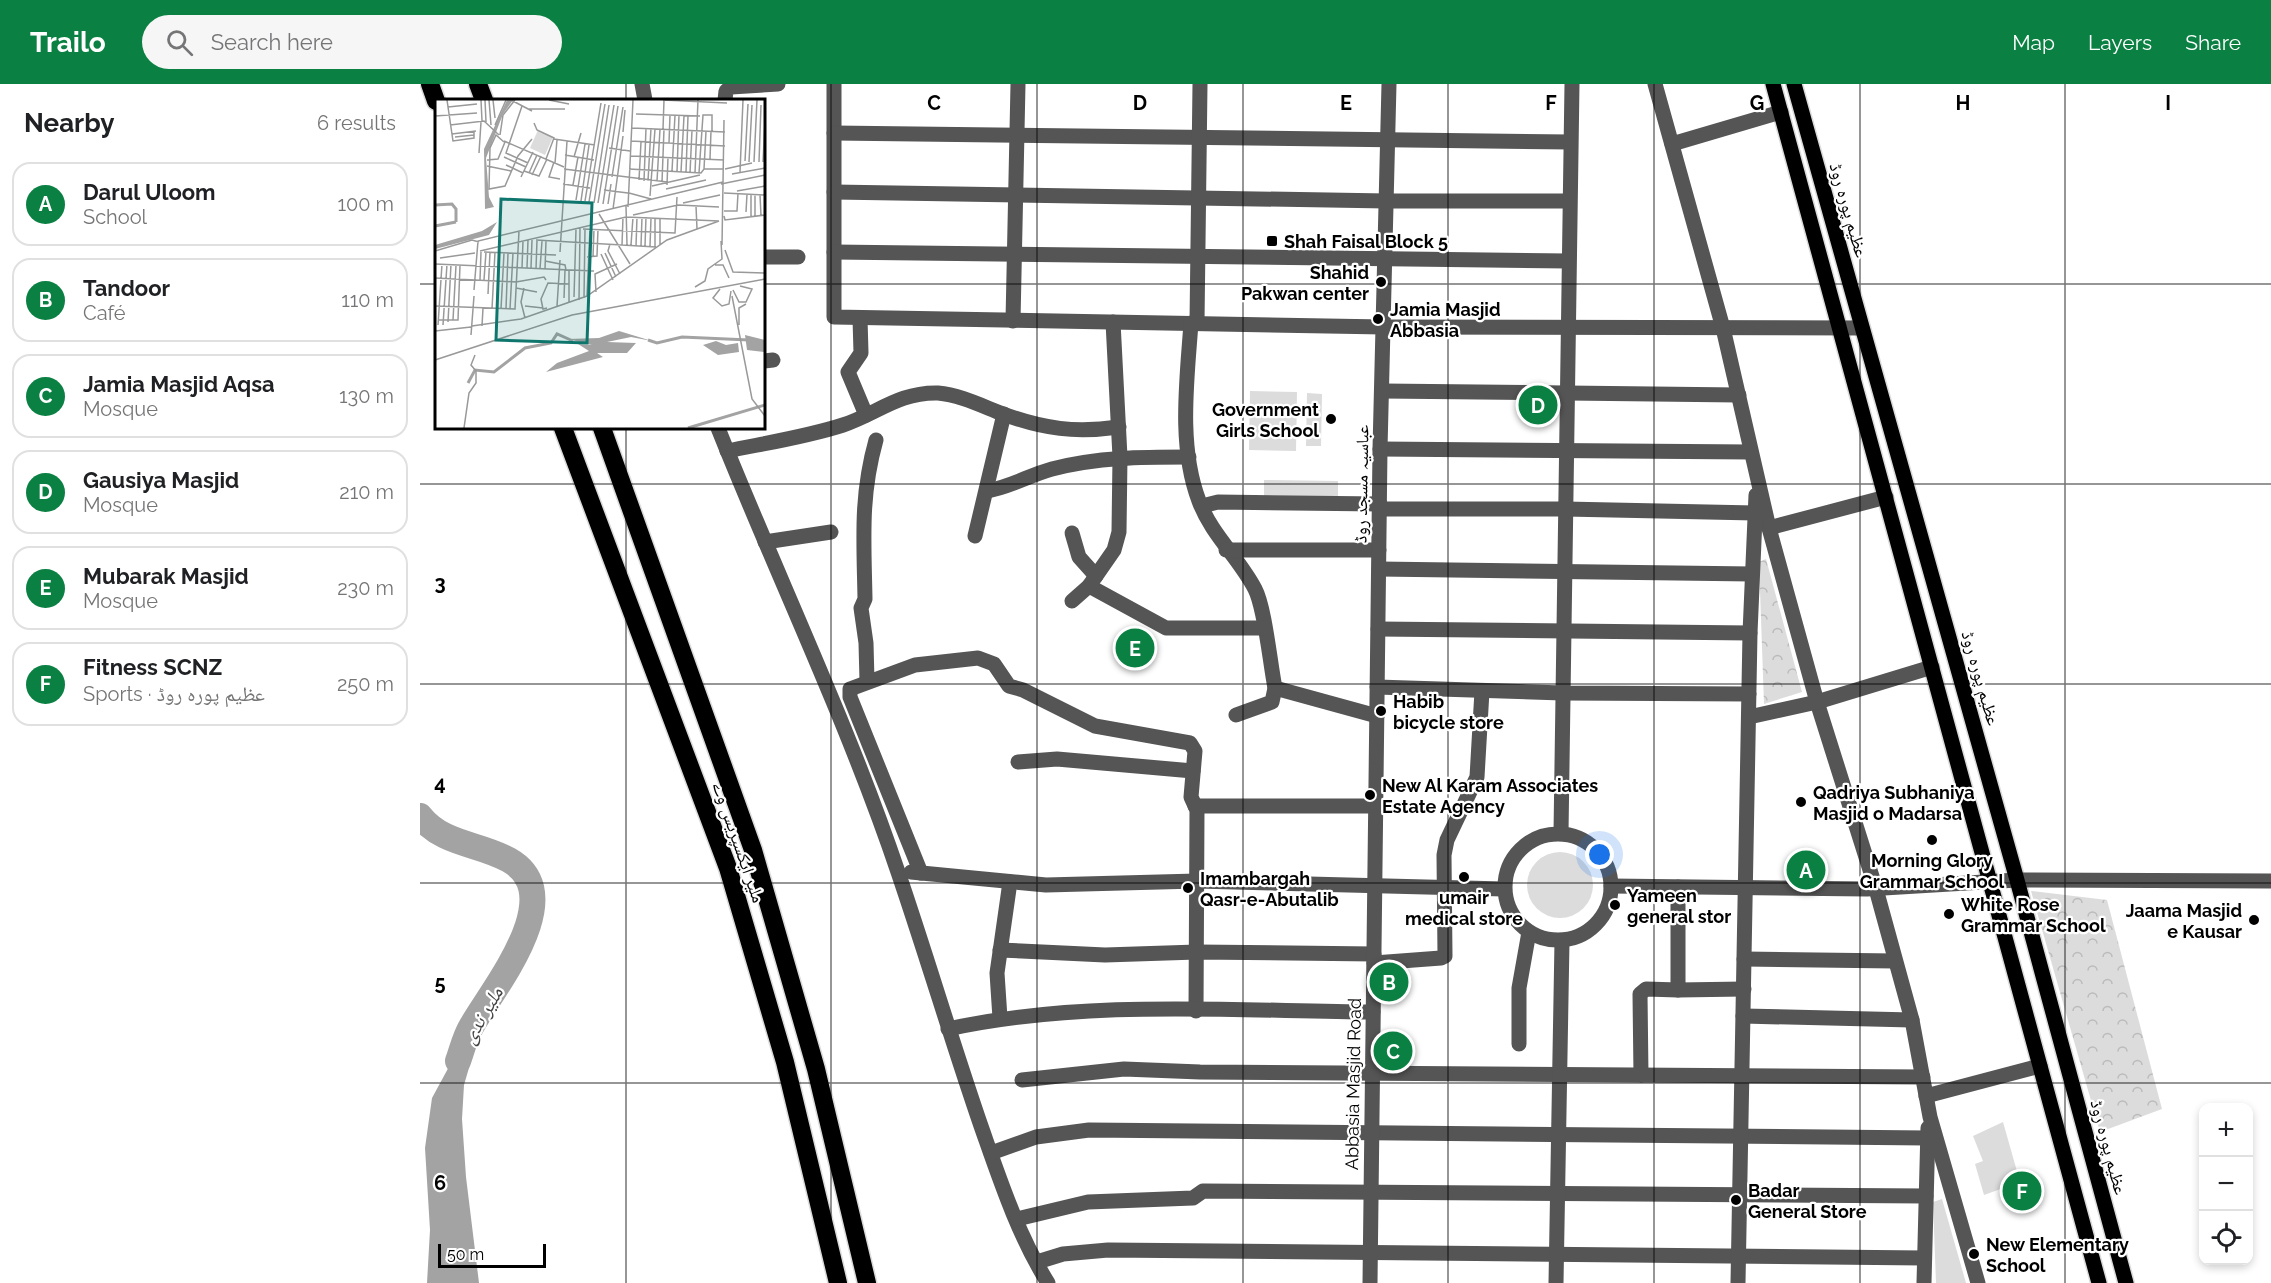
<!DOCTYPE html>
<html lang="en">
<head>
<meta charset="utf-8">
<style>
	:root { --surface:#fff; --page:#f6f6f6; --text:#202124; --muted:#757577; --line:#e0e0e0; --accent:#0b8043 }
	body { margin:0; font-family:Raleway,"Noto Naskh Arabic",sans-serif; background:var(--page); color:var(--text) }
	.controls { position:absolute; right:18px; bottom:18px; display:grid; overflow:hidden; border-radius:12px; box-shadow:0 3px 9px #0003 }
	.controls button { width:54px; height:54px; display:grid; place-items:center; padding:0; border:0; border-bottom:2px solid var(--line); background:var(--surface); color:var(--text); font:30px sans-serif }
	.scale { position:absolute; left:18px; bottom:15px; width:108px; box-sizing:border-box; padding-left:6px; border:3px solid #000; border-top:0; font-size:16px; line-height:21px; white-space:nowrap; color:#000; -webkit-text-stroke:4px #fff; paint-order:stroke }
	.you { position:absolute; left:1180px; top:771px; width:21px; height:21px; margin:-15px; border:4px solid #fff; border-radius:50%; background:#1a73e8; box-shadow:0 0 0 9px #1a73e833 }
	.badge { display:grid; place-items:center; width:39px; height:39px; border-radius:50%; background:var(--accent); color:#fff; font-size:20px; font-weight:700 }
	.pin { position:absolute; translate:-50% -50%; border:3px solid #fff; box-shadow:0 2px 6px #0006 }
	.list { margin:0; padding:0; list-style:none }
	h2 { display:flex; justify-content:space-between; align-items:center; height:78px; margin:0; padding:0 24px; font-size:26px }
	h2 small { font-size:20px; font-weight:400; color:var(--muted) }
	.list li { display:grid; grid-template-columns:39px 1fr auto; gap:18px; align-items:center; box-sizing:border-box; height:84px; margin:0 12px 12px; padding:0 12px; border:2px solid var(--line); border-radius:18px }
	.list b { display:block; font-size:22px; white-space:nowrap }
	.list p { margin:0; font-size:20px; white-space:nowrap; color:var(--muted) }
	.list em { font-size:20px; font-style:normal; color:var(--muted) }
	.icon { flex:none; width:33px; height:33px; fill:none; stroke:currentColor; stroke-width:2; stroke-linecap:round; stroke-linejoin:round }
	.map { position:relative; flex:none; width:1851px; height:1199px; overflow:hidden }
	header { display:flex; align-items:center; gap:36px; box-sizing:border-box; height:84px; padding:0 30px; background:var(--accent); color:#fff }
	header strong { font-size:28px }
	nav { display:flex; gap:33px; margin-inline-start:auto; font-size:21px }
	.search { width:420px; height:54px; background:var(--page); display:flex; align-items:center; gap:15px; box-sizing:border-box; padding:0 21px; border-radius:33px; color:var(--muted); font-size:22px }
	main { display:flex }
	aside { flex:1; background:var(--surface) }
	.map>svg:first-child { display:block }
	.grass { fill:#dcdcdc }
	.park { fill:url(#park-crowns) }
	.water { fill:#a3a3a3 }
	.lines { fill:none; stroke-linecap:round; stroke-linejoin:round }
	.river { stroke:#a3a3a3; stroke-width:26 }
	.major-casing { stroke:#dbdbdb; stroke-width:18 }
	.highway-casing { stroke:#dbdbdb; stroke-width:21 }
	.minor { stroke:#555; stroke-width:15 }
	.major { stroke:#000; stroke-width:15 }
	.highway { stroke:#000; stroke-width:18 }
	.grid { fill:none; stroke:#000; stroke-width:1.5; stroke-opacity:0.55 }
	.poi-dot { fill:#000; stroke:#fff; stroke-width:2 }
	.labels { text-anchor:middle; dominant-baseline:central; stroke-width:4.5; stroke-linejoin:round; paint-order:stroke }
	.street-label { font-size:18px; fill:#000; stroke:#fff }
	.poi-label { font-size:18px; font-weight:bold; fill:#000; stroke:#fff; text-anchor:start }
	.water-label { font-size:20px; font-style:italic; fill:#444; stroke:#fff }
	.inset-river { fill:none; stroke:#a3a3a3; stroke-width:3 }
	.inset-road { fill:none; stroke:#999; stroke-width:1.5 }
	.view { fill:#0f766e; fill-opacity:0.15; stroke:#0f766e; stroke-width:3 }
	.inset-edge { fill:none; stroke:#000; stroke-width:3 }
	.grid-label { font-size:20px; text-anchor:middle; font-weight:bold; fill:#000; stroke:#fff; stroke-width:4.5; stroke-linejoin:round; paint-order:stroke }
</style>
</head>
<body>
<header>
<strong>Trailo</strong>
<div class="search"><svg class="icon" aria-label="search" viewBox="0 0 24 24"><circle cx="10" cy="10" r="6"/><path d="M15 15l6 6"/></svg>Search here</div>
<nav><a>Map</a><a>Layers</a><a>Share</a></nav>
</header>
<main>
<aside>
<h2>Nearby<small>6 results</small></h2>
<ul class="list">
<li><span class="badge">A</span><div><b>Darul Uloom</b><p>School</p></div><em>100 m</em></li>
<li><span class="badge">B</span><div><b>Tandoor</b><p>Café</p></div><em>110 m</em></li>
<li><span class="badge">C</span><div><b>Jamia Masjid Aqsa</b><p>Mosque</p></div><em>130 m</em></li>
<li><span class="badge">D</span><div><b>Gausiya Masjid</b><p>Mosque</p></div><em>210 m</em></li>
<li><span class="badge">E</span><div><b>Mubarak Masjid</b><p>Mosque</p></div><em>230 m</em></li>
<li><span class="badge">F</span><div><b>Fitness SCNZ</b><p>Sports · عظیم پورہ روڈ</p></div><em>250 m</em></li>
</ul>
</aside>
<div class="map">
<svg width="1851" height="1199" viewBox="0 0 1851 1199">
	<defs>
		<pattern id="park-crowns" width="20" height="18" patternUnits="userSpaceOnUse" patternTransform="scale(1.5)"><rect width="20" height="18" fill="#dcdcdc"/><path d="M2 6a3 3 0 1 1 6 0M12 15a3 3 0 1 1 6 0" fill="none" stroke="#bbb"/></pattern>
	</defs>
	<rect width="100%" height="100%" fill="#fff"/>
	<g class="grass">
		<polygon points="830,307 877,308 876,367 829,366"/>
		<polygon points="887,309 902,310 901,362 886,362"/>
		<polygon points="844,396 918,397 918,413 844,412"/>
		<circle cx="1140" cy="801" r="33"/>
		<polygon points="1583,1038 1600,1098 1564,1111 1555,1080 1563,1077 1553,1052"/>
		<polygon points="1522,1115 1546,1199 1516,1199 1513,1118"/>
	</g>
	<g class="park">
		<polygon points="1346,475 1382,608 1344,620 1339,478"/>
		<polygon points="1611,807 1687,816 1742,1025 1680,1048"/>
	</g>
	<polygon class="water" points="50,944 53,970 44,1001 42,1035 46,1093 59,1199 7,1199 10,1146 5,1064 12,1014"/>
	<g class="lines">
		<path class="river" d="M0,732C23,761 59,759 89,776C151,811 73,904 51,943C45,953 42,966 38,977"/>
		<g class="major-casing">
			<g id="major">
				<polyline points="1353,0 1679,1199"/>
				<polyline points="1374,0 1597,796 1706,1199"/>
			</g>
		</g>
		<g class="highway-casing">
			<g id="highway">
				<polyline points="10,0 16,17"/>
				<polyline points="58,0 64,16"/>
				<polyline points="143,344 308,784 365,978 418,1199"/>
				<polyline points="182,344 333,766 396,985 447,1199"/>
			</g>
		</g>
		<g class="minor">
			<polyline points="222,0 225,16"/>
			<polyline points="414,0 414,233 964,243 1442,244"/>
			<polyline points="1235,0 1303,244 1349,444 1397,618 1456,805 1492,936 1510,1033 1558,1199"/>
			<polyline points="305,16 306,7 311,3 358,0"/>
			<polyline points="414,49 1150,58"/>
			<polyline points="1252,60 1361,28"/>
			<polyline points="414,108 967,117 1149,117"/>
			<polyline points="414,168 1148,177"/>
			<polyline points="344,173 378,173"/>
			<polyline points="440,234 441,269 428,288 446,331"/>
			<polyline points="593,237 598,0"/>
			<path d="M771,239C767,296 758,362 779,417C791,450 819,474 835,505C845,524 850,579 855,604L852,618L816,631"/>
			<polyline points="777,239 780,0"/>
			<polyline points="344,277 353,276"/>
			<polyline points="963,307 1319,311"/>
			<path d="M298,344C357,492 427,637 478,788C507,873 532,958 561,1042C580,1096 598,1151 628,1199"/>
			<polyline points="960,365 1331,368"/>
			<path d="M307,367C346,359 386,353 423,341C457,330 478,308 518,309C540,311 562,322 583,330C624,345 655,349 699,343"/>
			<path d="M567,407C590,403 610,391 632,385C678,373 723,373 769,373"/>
			<polyline points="782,422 798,418 960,420"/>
			<polyline points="960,425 1145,425 1335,429"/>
			<polyline points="1349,444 1466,413"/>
			<polyline points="652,449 659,473 676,492"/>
			<polyline points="555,452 584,330"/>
			<polyline points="345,458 411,448"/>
			<polyline points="806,466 959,466"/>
			<polyline points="959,485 1332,490"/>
			<polyline points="669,502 746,544 844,544"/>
			<polyline points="652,517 669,502 694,466 699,448 700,373 693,238"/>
			<polyline points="958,545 1330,549"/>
			<path d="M447,597L446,559L441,524L445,515C444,457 440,413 456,356"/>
			<polyline points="957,603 1143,609 1329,610"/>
			<polyline points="855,604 957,632"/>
			<polyline points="1329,633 1397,618 1512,583"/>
			<polyline points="598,678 637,675 773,687"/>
			<polyline points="775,722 956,722"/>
			<polyline points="1141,749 1152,0"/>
			<circle cx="1138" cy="803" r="53"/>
			<polyline points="491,788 626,801 777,797 1084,805"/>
			<polyline points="501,789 430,613 430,605 495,581 558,574 574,580 589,602 603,606 675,642 770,659 775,667 771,713 777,726 776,927"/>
			<polyline points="1191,802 1447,805 1597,796 1851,797"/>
			<polyline points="1258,803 1258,906 1324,905"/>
			<polyline points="580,866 685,871 777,868 954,870"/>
			<polyline points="1324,875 1475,877"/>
			<polyline points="954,879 1021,874 1025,872 1024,771 1027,756 1057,693 1062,607"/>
			<polyline points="1323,932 1492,936"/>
			<polyline points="580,934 577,889 590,798"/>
			<path d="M528,945C667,915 813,927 953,928"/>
			<polyline points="1099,960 1099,904 1109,848"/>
			<polyline points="1221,991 1220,910 1226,905 1258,906"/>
			<polyline points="602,996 704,985 780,988 1503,993"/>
			<polyline points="1506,1012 1620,982"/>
			<polyline points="571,1069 616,1053 669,1046 1507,1054"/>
			<polyline points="597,1135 668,1118 773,1114 783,1107 1506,1112"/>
			<polyline points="617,1178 643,1170 688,1166 1504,1174"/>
			<polyline points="950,1199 960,365 969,0"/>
			<polyline points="1136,1199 1142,857"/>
			<polyline points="1318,1199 1330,549 1336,411"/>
			<polyline points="1504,1199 1508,1044"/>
		</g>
		<use href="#major" class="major"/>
		<use href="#highway" class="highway"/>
	</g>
	<path class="grid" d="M206,0V16M411,0V1199M617,0V1199M823,0V1199M1028,0V1199M1234,0V1199M1440,0V1199M1645,0V1199M0,200H16M344,200H1851M206,344V1199M0,400H1851M0,600H1851M0,799H1851M0,999H1851"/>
	<g class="poi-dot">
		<rect x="846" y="151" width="12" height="12" rx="3"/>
		<circle cx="961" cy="198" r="6"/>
		<circle cx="958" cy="235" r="6"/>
		<circle cx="911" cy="335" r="6"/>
		<circle cx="961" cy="627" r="6"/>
		<circle cx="950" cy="711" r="6"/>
		<circle cx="1381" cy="718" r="6"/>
		<circle cx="1512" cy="756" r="6"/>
		<circle cx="1044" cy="793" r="6"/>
		<circle cx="768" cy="804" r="6"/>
		<circle cx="1195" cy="821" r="6"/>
		<circle cx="1529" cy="830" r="6"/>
		<circle cx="1834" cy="836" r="6"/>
		<circle cx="1316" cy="1116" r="6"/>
		<circle cx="1554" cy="1170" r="6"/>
	</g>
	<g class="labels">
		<g class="street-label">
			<text transform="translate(1429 126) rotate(74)">عظیم پورہ روڈ</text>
			<text transform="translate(941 400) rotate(-89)">عباسیہ مسجد روڈ</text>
			<text transform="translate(1561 594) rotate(74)">عظیم پورہ روڈ</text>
			<text transform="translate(319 758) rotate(71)">ملیر ایکسپریس وے</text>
			<text transform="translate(933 1000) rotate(-89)">Abbasia Masjid Road</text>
			<text transform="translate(1689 1063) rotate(75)">عظیم پورہ روڈ</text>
		</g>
		<g class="poi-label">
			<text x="864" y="157">Shah Faisal Block 5</text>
			<text x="949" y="188" text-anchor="end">Shahid<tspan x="949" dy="21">Pakwan center</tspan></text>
			<text x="970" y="225">Jamia Masjid<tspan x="970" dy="21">Abbasia</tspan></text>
			<text x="899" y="325" text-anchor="end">Government<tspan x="899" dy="21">Girls School</tspan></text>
			<text x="973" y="617">Habib<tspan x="973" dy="21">bicycle store</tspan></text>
			<text x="962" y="701">New Al Karam Associates<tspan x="962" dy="21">Estate Agency</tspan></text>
			<text x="1393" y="708">Qadriya Subhaniya<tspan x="1393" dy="21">Masjid o Madarsa</tspan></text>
			<text x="1512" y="776" text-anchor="middle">Morning Glory<tspan x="1512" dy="21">Grammar School</tspan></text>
			<text x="780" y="794">Imambargah<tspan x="780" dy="21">Qasr-e-Abutalib</tspan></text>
			<text x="1207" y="811">Yameen<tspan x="1207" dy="21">general stor</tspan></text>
			<text x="1044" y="813" text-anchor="middle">umair<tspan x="1044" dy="21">medical store</tspan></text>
			<text x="1541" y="820">White Rose<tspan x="1541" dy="21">Grammar School</tspan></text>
			<text x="1822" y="826" text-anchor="end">Jaama Masjid<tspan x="1822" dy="21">e Kausar</tspan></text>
			<text x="1328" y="1106">Badar<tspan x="1328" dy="21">General Store</tspan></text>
			<text x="1566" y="1160">New Elementary<tspan x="1566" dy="21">School</tspan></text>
		</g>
		<g class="water-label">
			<text transform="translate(62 931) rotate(-60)">ملیر ندی</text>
		</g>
	</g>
	<g transform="translate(15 15)">
		<rect width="330" height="330" fill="#fff"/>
		<path d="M103,31L118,38L110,56L95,49Z" fill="#dcdcdc"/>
		<path d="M72,1H78L68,15L51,59L54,98L59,108L50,110L49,50ZM62,123L54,136L0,150V146L47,132ZM184,232L217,242L196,238L172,243L201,244L192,254H162L168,258L111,273L122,264L154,252L143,245L157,246L133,240L164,239ZM310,236L330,241V253L312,251ZM281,242L291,246L303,244L304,253L283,256L268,246Z" fill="#a3a3a3"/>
		<path class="inset-river" d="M0,106L17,105L21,110V123M0,127L21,123M213,241L222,244L247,238L314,241M33,284L40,271L59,273L90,249L116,244L122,235L138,242M253,329L330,306"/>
		<path class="inset-road" d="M12,1L18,42L39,39V32M46,1L47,22M50,1L51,23M54,1L56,26M58,1L60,19M76,1L97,12M114,1L134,5M228,1L292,4M87,7L71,54L93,64M13,8L42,5M94,10H130M201,15L265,17M0,17L42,14M99,24L102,31L119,39L111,60M15,26L49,22L64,36M60,26L71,1M197,29L290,33M228,30L229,1M188,33L190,11M17,35L41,32M65,36L68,16L80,1M20,38L39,36M119,40L160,46M69,42L129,68M196,42L290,47M69,43L61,36L55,49L54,90L70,87L83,57L97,40M234,44L235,16M174,49L195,52M44,54L46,23M130,56L159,61M196,57L289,61M69,58L91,68M139,58L146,34M275,60L276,32M52,61L63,60L70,43M310,62L313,5M119,63L114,78L125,80M314,63L317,6M319,63L322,1M324,63L326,6M328,63L330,22M120,64L122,41M71,66L88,74M52,67L76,72M129,70L232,83M194,70L266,74L269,70H288M269,70L271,32M290,70L317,64M89,72L104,77L112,60M237,72L240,16M242,73L244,16M246,73L249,17M251,73L253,17M305,73L308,1M94,74L102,56M255,74L257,31M260,74L263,1M264,74L268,16H277V32M297,75L330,69M97,76L106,57M86,78L98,53M177,78L188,8M204,81L206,43M209,82L211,29M213,82L216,29M222,82L225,30M227,83L229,30M128,85L155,89M286,85L330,76M138,86L143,58M232,86L233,58M217,87L265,76M231,90L271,81M169,91L193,94M302,92L330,87M194,94L216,100M289,94L330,96M325,96L326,117M330,96V116M215,97L220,30M141,101L150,45M146,102L154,46M150,102L166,4M154,103L170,5M159,104L174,6M163,104L179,6M248,104L285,96M168,105L183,7M173,105L176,85M191,107L192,146M261,107L262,130M193,108L198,1M178,110L188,37M289,112H302L303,94M311,113L312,95M164,115L195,165M198,116L243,106L284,108M289,117L290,121L330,116M320,117V95M316,118V95M225,119V146M148,130L240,134L242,98M101,141L221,148M175,145L173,152L185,175M187,146L188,118M196,146L198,118M287,146L289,21M201,147L202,118M206,147L207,118M210,147L211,118M215,147L216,119M220,148V119M290,151L298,173L330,174M0,152L37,141L44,143M45,152L191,118L284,122M49,153L121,156M125,153L132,42M170,154L181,178M166,155L178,181M152,158L162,157L163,130M158,158L159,130M5,159L40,154M110,162L130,166L131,171M0,165L159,172M280,166H288L294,179M87,169L88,142M92,169L93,141M96,169L97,141M101,170L102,141M105,170L107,142M110,170L111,142M134,171V204M0,179L82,183M45,181L46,153M49,181L51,153M81,183L109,178L111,181M260,188L270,182L273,170L287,160L286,142M81,189L102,193M89,189L86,203L90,219M285,190L278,199L287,207L294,205L296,192M39,191L43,142L288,83M298,191L304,203H311L317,190L305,187M161,193L160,175L182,165M53,195L55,153M152,197L155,130M297,197L317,300L330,317M139,198L141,130M129,199L130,171M149,199L150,130M144,201L145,129M0,207L80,210L84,132M90,207L108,209M122,207L125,161M112,209L108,210L106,200L113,184L134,185M57,210L60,153M62,210L64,154M66,210L69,154M71,210L73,154M75,210L78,154M4,221H23L25,166M18,221L21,166M13,223L16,165M3,226L7,165M8,226L12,165M304,226V209L311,205M37,227L86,220L152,197L232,141L284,122M47,227L48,209M0,232L36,228M36,236L39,197M0,261L137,216L330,180M29,329L34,294L41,284V272L36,266L40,256"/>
		<path class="view" d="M66,100L157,104L152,244L61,241Z"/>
		<rect width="330" height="330" class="inset-edge"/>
	</g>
	<g class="grid-label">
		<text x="514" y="26">C</text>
		<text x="720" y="26">D</text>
		<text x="926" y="26">E</text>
		<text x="1131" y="26">F</text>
		<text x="1337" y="26">G</text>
		<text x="1543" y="26">H</text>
		<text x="1748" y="26">I</text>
		<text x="20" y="506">3</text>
		<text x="20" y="706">4</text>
		<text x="20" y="906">5</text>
		<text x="20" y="1106">6</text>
	</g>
</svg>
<div class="controls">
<button>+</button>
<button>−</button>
<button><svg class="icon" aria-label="locate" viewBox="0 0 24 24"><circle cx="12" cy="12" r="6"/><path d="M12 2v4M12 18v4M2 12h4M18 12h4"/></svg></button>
</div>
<div class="scale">50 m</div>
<div class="you"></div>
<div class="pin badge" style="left:1386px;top:786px">A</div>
<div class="pin badge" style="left:969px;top:898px">B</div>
<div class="pin badge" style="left:973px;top:967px">C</div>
<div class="pin badge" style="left:1118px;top:321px">D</div>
<div class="pin badge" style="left:715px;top:564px">E</div>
<div class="pin badge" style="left:1602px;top:1107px">F</div>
</div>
</main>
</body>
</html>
